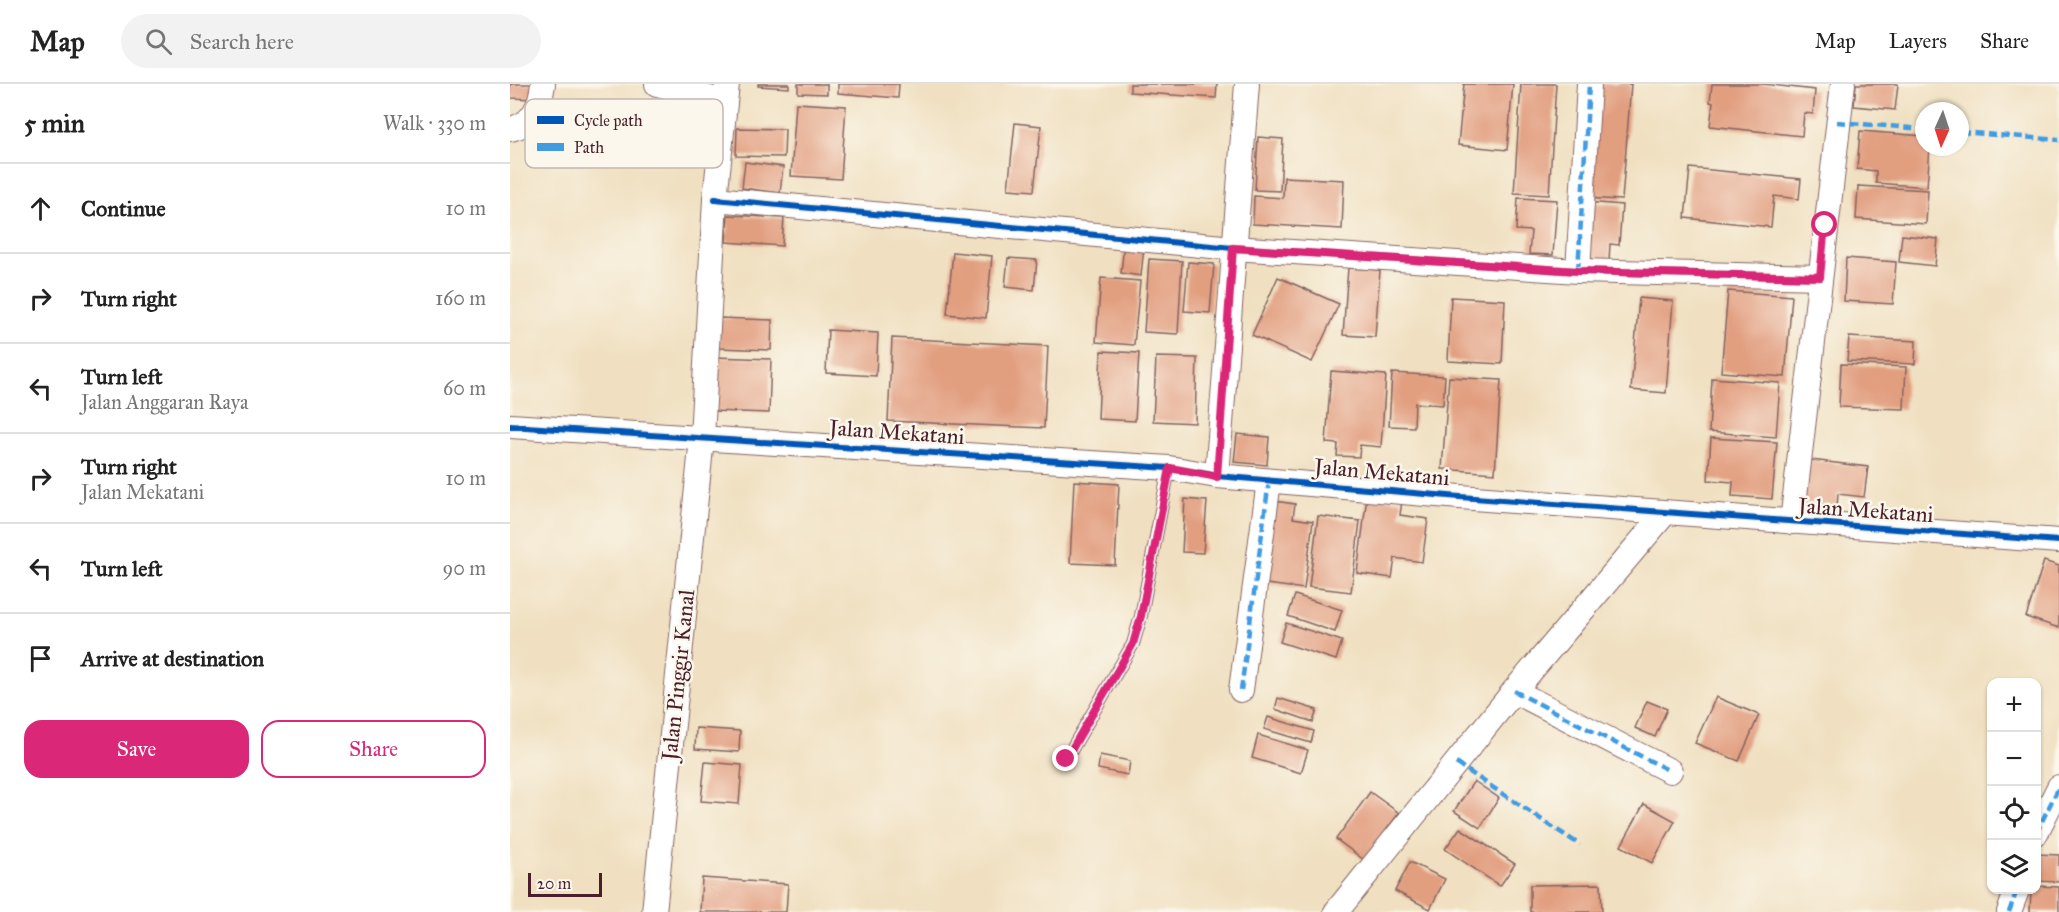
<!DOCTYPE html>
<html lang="en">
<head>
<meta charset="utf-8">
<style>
	:root { --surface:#fff; --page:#f2f2f2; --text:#222; --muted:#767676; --line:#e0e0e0; --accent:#db2777 }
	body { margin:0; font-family:"IM FELL Great Primer",serif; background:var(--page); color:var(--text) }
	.controls { position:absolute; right:18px; bottom:18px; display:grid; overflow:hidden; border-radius:12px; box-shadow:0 2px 4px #0004 }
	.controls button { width:54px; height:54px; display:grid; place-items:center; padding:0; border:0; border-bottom:2px solid var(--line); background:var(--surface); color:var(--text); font:30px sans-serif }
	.compass { position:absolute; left:1405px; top:18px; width:54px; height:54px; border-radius:50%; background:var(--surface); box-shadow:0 2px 4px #0004; rotate:183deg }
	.scale { position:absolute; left:18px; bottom:15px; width:74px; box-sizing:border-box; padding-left:6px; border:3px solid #4a1f2b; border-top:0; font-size:16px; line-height:21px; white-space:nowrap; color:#4a1f2b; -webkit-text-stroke:4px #fbf7ec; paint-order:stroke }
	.stop { position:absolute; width:18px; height:18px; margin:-14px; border:4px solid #db2777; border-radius:50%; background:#fff }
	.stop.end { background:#db2777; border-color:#fff; box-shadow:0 2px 6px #0008 }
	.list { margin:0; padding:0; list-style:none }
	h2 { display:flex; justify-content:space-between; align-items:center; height:78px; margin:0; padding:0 24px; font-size:26px }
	h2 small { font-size:20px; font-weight:400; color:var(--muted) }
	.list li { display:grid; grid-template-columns:39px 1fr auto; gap:18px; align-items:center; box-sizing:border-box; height:90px; padding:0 24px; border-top:2px solid var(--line) }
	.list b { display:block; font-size:22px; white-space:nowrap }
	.list p { margin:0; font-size:20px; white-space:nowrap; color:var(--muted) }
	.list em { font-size:20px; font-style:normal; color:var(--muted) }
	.actions { display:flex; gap:12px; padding:18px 24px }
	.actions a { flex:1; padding:14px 0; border:2px solid var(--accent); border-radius:18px; text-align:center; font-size:21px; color:var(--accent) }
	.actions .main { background:var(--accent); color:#fff }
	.icon { flex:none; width:33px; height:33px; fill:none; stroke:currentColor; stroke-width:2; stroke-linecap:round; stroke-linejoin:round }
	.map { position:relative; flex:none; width:1549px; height:828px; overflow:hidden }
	header { display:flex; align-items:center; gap:36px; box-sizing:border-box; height:84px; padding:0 30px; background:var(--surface); border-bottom:2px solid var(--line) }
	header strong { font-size:28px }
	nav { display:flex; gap:33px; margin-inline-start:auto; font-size:21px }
	.search { width:420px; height:54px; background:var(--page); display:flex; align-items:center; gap:15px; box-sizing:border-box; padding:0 21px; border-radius:33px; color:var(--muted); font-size:22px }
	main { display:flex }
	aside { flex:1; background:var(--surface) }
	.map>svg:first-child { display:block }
	.building { fill:#e29f80 }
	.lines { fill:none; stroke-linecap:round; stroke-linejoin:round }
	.lane-casing { stroke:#846360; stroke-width:14 }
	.street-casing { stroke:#846360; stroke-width:26 }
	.lane { stroke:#fff; stroke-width:12 }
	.street { stroke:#fff; stroke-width:24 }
	.quiet { stroke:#409be1; stroke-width:4.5; stroke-dasharray:9 4.5; stroke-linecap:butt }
	.cycleway-casing { stroke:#fbf7ec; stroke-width:10 }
	.cycleway { stroke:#0057b8; stroke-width:6 }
	.route { stroke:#db2777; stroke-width:8 }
	.labels { text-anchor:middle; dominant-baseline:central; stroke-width:5; stroke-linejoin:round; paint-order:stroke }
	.street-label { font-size:22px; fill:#4a1f2b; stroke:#fbf7ec }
	.key { fill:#fbf7ec; stroke:#c6b6b2; stroke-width:1.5 }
	.key-label { font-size:16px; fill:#4a1f2b }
</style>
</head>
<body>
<header>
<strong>Map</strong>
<div class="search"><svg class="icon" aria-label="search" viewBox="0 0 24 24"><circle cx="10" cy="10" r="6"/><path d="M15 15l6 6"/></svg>Search here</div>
<nav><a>Map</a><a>Layers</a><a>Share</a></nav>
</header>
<main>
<aside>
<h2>5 min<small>Walk · 330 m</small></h2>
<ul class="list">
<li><svg class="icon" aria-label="ahead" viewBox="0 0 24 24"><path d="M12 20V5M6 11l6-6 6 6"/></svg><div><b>Continue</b></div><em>10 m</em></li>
<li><svg class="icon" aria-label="right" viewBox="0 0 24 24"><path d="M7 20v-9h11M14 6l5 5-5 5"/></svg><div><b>Turn right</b></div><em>160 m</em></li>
<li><svg class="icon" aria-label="left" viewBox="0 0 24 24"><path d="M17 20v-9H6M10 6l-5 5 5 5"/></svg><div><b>Turn left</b><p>Jalan Anggaran Raya</p></div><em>60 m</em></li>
<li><svg class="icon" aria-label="right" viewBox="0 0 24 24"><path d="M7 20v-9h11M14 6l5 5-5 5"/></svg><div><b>Turn right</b><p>Jalan Mekatani</p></div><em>10 m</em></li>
<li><svg class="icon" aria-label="left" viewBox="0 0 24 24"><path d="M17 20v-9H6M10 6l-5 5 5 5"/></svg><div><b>Turn left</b></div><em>90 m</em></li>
<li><svg class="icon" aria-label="arrive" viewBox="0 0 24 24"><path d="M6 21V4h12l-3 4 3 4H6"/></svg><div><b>Arrive at destination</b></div></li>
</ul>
<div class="actions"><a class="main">Save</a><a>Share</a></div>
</aside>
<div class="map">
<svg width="1549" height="828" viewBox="0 0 1549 828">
	<rect width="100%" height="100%" fill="#fbf7ec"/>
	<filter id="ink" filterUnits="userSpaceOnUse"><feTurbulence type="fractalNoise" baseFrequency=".0167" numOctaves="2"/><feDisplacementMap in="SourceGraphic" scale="12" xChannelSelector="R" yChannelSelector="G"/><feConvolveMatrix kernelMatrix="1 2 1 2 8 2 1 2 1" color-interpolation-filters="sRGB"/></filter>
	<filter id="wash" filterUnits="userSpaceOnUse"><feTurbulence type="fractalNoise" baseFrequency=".008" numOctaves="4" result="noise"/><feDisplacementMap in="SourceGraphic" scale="24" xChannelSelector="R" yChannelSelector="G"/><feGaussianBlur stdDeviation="1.35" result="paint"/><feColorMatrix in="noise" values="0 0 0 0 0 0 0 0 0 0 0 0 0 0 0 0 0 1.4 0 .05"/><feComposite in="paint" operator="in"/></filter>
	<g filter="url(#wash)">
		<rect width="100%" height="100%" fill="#f0e0c1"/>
		<g id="blocks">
			<g class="building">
				<polygon points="0,0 27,0 27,15 0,14"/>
				<polygon points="248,0 279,0 279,4 248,2"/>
				<polygon points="288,0 317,0 317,10 288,9"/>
				<polygon points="328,0 389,0 388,14 328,9"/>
				<polygon points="620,0 707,0 706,14 620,8"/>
				<polygon points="954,0 1003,0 997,66 948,61"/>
				<polygon points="1011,0 1046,0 1039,111 1004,109"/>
				<polygon points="1084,0 1121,0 1112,116 1074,114"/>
				<polygon points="1202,0 1253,0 1305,6 1303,30 1294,29 1292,52 1200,42 1203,19 1200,18"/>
				<polygon points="1346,0 1388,0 1385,26 1344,22"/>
				<polygon points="286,19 336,22 331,95 281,92"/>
				<polygon points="505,39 531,42 524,107 498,105"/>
				<polygon points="227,44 275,45 274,73 226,72"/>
				<polygon points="1350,47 1414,52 1414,63 1420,63 1417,103 1366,99 1366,87 1347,85"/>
				<polygon points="748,53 773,55 770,107 745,106"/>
				<polygon points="235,78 273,83 270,109 232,104"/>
				<polygon points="1180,84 1291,95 1289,115 1264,112 1261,143 1175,134"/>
				<polygon points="774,93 834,96 832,145 743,140 744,112 773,114"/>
				<polygon points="1348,102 1418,106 1416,140 1346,135"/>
				<polygon points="1008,114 1047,116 1043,171 1019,170 1021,147 1006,146"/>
				<polygon points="1076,118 1112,121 1109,161 1100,160 1099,177 1072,175"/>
				<polygon points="218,131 274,134 272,162 216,158"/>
				<polygon points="1392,151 1428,155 1425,182 1389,178"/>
				<polygon points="614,160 634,162 631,192 611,189"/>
				<polygon points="443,168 482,172 476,234 437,230"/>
				<polygon points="498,174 527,176 524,206 495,203"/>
				<polygon points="1336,174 1386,178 1383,220 1334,217"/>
				<polygon points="639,175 672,177 668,250 634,248"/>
				<polygon points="678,178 704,180 700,229 674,227"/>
				<polygon points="838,184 870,186 865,253 833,251"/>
				<polygon points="768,193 829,220 802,278 742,251"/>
				<polygon points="591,194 630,197 624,261 586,258"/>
				<polygon points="1218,207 1282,212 1275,293 1211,288"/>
				<polygon points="941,213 995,216 992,280 938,277"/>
				<polygon points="1129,214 1163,217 1156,309 1121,306"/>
				<polygon points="210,234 262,236 261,266 209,264"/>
				<polygon points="318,246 368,249 366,292 316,289"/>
				<polygon points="1339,253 1406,257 1405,280 1337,277"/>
				<polygon points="382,254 538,262 534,344 378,337"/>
				<polygon points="591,267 629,269 625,337 588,335"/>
				<polygon points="204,273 261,275 259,329 202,327"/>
				<polygon points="646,273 687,274 685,339 643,337"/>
				<polygon points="1331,280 1396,283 1394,325 1329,323"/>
				<polygon points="821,287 876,291 871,363 850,361 849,373 827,372 828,360 816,359"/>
				<polygon points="882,289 935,292 933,321 905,319 904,343 879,342"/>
				<polygon points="939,293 991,296 985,389 932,385"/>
				<polygon points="1202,294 1270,299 1266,353 1199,348"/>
				<polygon points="727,350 759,353 757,381 724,378"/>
				<polygon points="1201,354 1267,358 1262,415 1222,412 1223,398 1198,396"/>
				<polygon points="1293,375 1358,383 1354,413 1328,410 1327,422 1288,418"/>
				<polygon points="564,397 609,400 605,481 560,479"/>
				<polygon points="857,412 892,417 890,431 918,435 912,478 885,474 882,494 847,489"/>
				<polygon points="675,415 697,417 693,469 672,468"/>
				<polygon points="764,417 785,420 783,434 803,437 794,505 750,499"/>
				<polygon points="808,432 850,437 841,508 799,503"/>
				<polygon points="1534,477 1549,482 1549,544 1516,533"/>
				<polygon points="785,511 832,526 825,548 778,532"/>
				<polygon points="776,539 832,557 826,576 770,558"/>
				<polygon points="1206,613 1249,631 1229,677 1185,659"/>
				<polygon points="768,614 807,626 803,638 765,625"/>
				<polygon points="1137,617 1157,625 1145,653 1125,644"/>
				<polygon points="758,633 804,647 801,659 754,645"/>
				<polygon points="186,644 230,647 229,668 185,665"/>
				<polygon points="748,651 798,666 791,689 742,674"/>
				<polygon points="590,671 620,677 618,691 588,685"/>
				<polygon points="195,678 232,681 229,720 191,717"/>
				<polygon points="964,697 989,714 970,744 944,727"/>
				<polygon points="860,708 889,729 854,776 826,755"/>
				<polygon points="1134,720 1165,737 1142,779 1111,762"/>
				<polygon points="950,744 1005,780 990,802 935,765"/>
				<polygon points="1526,770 1549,771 1549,798 1526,797"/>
				<polygon points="900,778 935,795 920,825 885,807"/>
				<polygon points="192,794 278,800 276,828 190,828"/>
				<polygon points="1091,800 1092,828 1020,828 1020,801"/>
				<polygon points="1526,802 1549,803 1549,828 1520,828 1521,806 1526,806"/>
			</g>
		</g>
	</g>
	<g filter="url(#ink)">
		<use href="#blocks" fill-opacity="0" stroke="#846360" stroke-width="1.5"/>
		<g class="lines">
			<g class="lane-casing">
				<polyline id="lane" points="556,675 623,560 631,532 659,384"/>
			</g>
			<g class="street-casing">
				<g id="street">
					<polyline points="147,0 215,18"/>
					<path d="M0,45C24,40 30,22 33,0"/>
					<polyline points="205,115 723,164 1068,187 1310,193"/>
					<polyline points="1068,187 1079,0"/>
					<polyline points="0,342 659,384 707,392 950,413 1549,457"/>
					<polyline points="707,392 737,0"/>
					<polyline points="1282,438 1333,0"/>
					<polyline points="731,606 759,397"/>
					<polyline points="1004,607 1160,687"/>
					<polyline points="1526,749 1549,703"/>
					<polyline points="144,828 192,354 205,115 217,0"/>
					<polyline points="826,828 1004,607 1155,429"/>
					<polyline points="1499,828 1507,806"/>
				</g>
			</g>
			<use href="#lane" class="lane"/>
			<use href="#street" class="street"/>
			<g class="quiet">
				<polyline points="1327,38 1414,45"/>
				<polyline points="1450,48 1549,56"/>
				<polyline points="1068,187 1079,0"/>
				<polyline points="731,606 759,397"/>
				<polyline points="1004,607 1160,687"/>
				<polyline points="946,679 1070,761"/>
				<polyline points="1526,749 1549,703"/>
				<polyline points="1499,828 1507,806"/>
			</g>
			<g class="cycleway-casing">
				<g id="cycleway">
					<polyline points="205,115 723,164 1068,187 1310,193"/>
					<polyline points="0,342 659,384 707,392 950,413 1549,457"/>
				</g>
			</g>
			<use href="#cycleway" class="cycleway"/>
		</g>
	</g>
	<g class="lines" filter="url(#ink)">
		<polyline class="route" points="556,675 623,560 631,532 660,384 707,393 723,164 1068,187 1310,193 1315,141"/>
	</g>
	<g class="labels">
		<g class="street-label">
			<text transform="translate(387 348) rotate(4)">Jalan Mekatani</text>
			<text transform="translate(872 388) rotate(5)">Jalan Mekatani</text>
			<text transform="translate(1356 426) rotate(4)">Jalan Mekatani</text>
			<text transform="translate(168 591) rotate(-84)">Jalan Pinggir Kanal</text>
		</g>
	</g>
	<rect x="15" y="15" width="198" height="69" rx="9" class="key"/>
	<rect x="27" y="32" width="27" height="8" fill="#0057b8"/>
	<rect x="27" y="59" width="27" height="8" fill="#409be1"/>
	<g class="key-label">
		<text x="64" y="42">Cycle path</text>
		<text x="64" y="69">Path</text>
	</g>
</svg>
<div class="controls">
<button>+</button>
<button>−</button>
<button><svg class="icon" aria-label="locate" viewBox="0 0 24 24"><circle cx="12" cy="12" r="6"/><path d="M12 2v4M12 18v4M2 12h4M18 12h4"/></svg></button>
<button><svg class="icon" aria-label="layers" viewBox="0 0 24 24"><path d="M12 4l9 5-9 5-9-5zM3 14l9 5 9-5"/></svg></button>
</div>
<svg class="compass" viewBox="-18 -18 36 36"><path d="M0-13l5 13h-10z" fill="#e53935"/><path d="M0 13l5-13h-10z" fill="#767676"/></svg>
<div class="scale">20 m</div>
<div class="stop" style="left:1315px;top:141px"></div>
<div class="stop end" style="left:556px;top:675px"></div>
</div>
</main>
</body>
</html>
